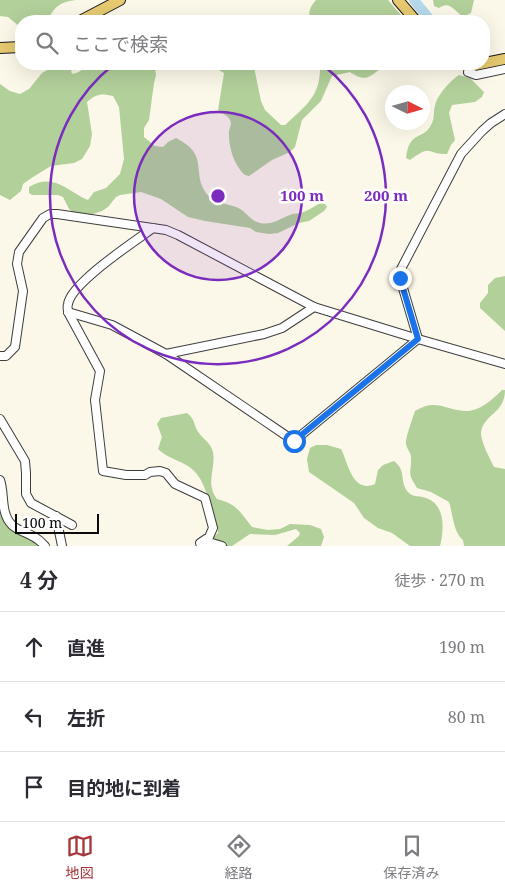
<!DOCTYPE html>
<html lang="ja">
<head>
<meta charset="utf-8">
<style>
	:root { --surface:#fff; --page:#f2f2f3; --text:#2b2b33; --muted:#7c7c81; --line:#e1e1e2; --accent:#a6353b }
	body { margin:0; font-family:"Noto Serif","Noto Sans JP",serif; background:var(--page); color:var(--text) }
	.compass { position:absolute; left:385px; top:85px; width:45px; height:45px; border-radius:50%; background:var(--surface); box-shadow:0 5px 20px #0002; rotate:95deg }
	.scale { position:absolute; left:15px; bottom:12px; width:84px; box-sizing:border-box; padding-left:5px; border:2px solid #0a0a0a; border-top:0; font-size:14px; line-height:18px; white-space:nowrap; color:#0a0a0a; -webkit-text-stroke:4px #fff; paint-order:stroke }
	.stop { position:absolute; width:15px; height:15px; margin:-11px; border:4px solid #1a73e8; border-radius:50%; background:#fff }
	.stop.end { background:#1a73e8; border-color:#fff; box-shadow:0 1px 5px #0008 }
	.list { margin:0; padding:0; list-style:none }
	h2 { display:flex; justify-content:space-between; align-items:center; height:65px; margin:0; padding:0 20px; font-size:21px }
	h2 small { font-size:16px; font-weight:400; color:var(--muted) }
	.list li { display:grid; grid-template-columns:32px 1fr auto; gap:15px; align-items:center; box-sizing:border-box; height:70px; padding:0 20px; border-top:1px solid var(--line) }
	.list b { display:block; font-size:19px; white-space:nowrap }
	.list em { font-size:16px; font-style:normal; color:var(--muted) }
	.icon { flex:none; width:28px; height:28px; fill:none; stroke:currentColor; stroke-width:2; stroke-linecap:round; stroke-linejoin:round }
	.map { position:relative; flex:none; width:505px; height:546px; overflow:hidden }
	.search { position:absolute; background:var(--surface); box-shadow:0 5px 20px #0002; left:15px; right:15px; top:15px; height:55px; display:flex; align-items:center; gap:12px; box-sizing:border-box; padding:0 18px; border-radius:20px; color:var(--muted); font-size:19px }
	.sheet { height:275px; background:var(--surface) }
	nav { display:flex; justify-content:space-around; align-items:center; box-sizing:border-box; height:70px; border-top:1px solid var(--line); background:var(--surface); font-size:14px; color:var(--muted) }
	nav a { display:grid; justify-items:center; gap:2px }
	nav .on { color:var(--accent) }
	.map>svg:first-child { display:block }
	.forest { fill:#b2d09a }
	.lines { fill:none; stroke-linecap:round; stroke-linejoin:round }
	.river { stroke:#b5d8ed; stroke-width:10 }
	.minor-casing { stroke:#3d3d3d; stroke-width:10 }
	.major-casing { stroke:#1b1b1b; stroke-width:12 }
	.minor { stroke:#fff; stroke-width:8 }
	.major { stroke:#e6c970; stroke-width:10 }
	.route { stroke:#1a73e8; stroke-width:6 }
	.ring { fill:none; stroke:#7b2cbf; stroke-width:2.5 }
	.centre { fill:#7b2cbf; stroke:#fff; stroke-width:2.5 }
	.ring-label { font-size:15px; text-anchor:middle; font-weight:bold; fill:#7b2cbf; stroke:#fff; stroke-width:5; stroke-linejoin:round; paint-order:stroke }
</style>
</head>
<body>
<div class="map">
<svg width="505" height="546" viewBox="0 0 505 546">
	<rect width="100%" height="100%" fill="#fcf8e9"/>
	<g class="forest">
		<path d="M0,0H76C68,1 59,3 54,10C51,13 50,17 46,20C40,23 28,21 21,21L20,27L8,17L0,16Z"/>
		<path d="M316,0H388L406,21H311C307,13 310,7 316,0Z"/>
		<path d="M433,0H474L471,13L463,17C455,11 449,0 439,8L434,6Z"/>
		<path d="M58,64H75L71,72L73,74C82,72 84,66 92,64H152L155,68L156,75L154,83L149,120L144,128V137L155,146L163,147L168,142L176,138C210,155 191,172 206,193C213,203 225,203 236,207C246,211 248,218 257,222C270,227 279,219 290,215C293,213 297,214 301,213C308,211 314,206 321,203L325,204L327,207L324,211L309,221L299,223L278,233L269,234L256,232L250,228L205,221L188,217L161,199L141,192L120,195L116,197L108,207L102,211L93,214L74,213L69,209L63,197L58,195H32L29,193V187C54,172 68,192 88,200L94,192L106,188L120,174L124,159L119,107L113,96C101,93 96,94 87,102L92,134L90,146L82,159L74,163L51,166L33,177L23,184L21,191L10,200L0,195V84L10,91L20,94L29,89L42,73Z"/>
		<path d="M212,64H251L254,67L261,101L265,110L281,125H285C307,104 321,96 320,64H388C371,73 369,85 350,72L332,76L321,101L302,120L295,147L290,152L272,160L249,176L245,175C234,166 228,146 229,131C230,128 232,123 230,120C229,116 221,113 218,110L224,73L213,67Z"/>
		<path d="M459,75L470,78L484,92L482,97L475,102L452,105L449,113L455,140L451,145L447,154C426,155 433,143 410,160L406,158C409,130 424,140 431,125C435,119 433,112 435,106C437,95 450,81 459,75Z"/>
		<polygon points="505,276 505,331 480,308 480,303 488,293 488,285 495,278"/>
		<path d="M502,390H505C505,414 483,414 481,433C481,442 490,459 494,467L505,469V546H464L463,540C453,532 453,514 449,502L431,492L417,488C407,472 411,476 411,459C412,453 407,450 406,444C405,439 413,417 415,411C436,398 445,410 465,411C479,412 493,399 502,390Z"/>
		<path d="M187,413C196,420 193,425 199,433C204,440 211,443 213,452C216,469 205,483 217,499C237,504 240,512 252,527L268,530L280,529L290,524L310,525L321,529L324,537L321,546H287L299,536L300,533L296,529L275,535L250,534L232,546H206L208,542L218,533V528C214,524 215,519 213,514C210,503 205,486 199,477C189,461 170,461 158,449L162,437L157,424L161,418Z"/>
		<path d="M316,445H327L341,449C348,462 352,494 375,484L378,470L383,465L394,461C407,471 399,481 408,492C413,498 419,495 426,498C446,505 444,530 440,546H410L392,533L378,528L364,518L354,503L309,472L307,459L310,448Z"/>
		<polygon points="0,502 5,521 10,528 27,536 41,546 0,546"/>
	</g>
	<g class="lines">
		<polyline class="river" points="414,0 431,21"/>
		<g class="minor-casing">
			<g id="minor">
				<polyline points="470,65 468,72 476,75 505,69"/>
				<path d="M153,228C134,242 71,283 68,304C67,306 68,310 68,312L100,371L95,400L103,471L126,475H145L150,472L160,471L166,473L175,484L205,498L213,528L209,537L200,543L201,546"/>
				<polyline points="68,312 112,325 166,354 294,441 418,339"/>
				<polyline points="418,339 400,278 401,269 461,154 482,131 491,123 505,114"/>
				<polyline points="166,354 264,334 282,328 314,307"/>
				<polyline points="0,356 6,356 15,347 23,291 17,264 19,252 43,218 50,214 57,214 166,230 178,235 314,307 418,339 505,364"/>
				<polyline points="0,419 25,461 26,473 26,494 31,503 72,525"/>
				<path d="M0,480C5,494 0,513 12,525C22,534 33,532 45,546"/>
				<polyline points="56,516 62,546"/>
				<polyline points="202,543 212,543 222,546"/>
			</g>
		</g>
		<g class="major-casing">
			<g id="major">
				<polyline points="398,0 416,21"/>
				<polyline points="80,21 120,0"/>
				<polyline points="0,48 21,47"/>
				<polyline points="463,64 475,65 505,59"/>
			</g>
		</g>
		<use href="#minor" class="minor"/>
		<use href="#major" class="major"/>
	</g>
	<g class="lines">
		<polyline class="route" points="294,441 418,339 400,278"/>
	</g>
	<circle cx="218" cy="196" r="84" fill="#7b2cbf" fill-opacity=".12"/>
	<g class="ring">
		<circle cx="218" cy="196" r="84"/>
		<path d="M323 65A168 168 0 1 1 113 65"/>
	</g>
	<circle cx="218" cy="196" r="8" class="centre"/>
	<g class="ring-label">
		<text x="302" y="201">100 m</text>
		<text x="386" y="201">200 m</text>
	</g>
</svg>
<svg class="compass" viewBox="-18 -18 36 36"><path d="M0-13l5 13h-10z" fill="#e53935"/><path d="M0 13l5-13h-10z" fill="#7c7c81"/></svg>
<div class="scale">100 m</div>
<div class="stop" style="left:294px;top:441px"></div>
<div class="stop end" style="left:400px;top:278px"></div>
<div class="search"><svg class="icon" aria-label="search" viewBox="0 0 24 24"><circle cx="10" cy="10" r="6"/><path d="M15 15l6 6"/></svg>ここで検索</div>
</div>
<section class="sheet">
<h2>4 分<small>徒歩 · 270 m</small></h2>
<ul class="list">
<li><svg class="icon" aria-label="ahead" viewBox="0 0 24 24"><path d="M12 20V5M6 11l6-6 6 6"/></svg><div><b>直進</b></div><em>190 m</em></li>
<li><svg class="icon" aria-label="left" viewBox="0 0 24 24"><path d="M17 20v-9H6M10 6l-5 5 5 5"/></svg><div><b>左折</b></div><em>80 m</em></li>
<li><svg class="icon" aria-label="arrive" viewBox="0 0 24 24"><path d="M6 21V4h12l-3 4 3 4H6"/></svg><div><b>目的地に到着</b></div></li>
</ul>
</section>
<nav>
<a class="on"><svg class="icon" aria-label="map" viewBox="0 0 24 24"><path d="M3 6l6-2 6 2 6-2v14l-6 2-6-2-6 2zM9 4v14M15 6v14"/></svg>地図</a>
<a><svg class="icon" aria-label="directions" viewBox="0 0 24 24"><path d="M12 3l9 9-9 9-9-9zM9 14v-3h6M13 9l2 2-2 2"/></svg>経路</a>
<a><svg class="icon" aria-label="saved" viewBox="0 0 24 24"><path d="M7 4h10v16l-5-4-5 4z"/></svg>保存済み</a>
</nav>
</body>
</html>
